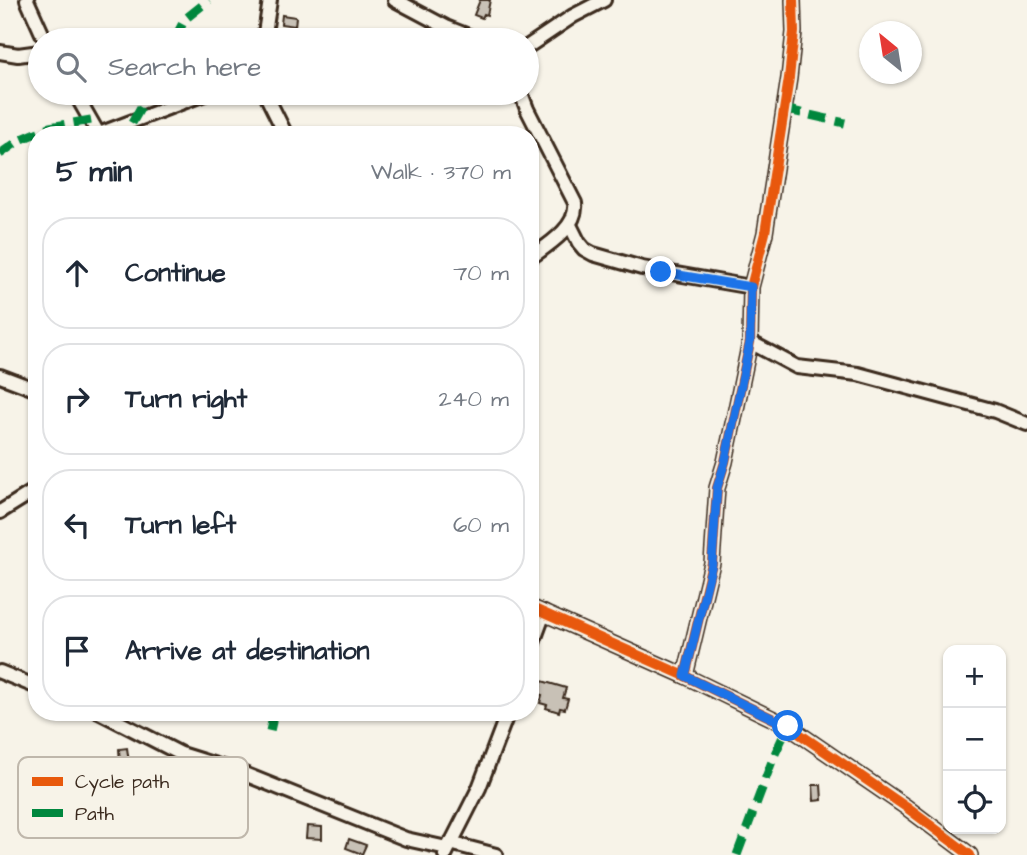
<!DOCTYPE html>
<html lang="en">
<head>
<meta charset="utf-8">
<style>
	:root { --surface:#fff; --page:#f6f6f7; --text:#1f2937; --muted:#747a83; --line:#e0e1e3 }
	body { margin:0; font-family:"Architects Daughter",sans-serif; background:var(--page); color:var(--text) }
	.controls { position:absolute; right:21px; bottom:21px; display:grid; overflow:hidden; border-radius:14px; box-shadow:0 2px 5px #0004 }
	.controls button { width:63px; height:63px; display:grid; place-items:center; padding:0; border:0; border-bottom:2px solid var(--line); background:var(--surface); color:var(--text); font:35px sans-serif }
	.compass { position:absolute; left:859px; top:21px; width:63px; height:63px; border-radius:50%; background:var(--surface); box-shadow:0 2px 5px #0004; rotate:330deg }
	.stop { position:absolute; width:21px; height:21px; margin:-16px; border:5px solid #1a73e8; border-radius:50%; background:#fff }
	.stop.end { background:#1a73e8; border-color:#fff; box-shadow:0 2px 7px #0008 }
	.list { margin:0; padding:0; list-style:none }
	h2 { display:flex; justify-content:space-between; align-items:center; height:91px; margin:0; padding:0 28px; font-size:30px }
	h2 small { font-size:23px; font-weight:400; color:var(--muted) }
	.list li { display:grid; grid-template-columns:46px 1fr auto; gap:21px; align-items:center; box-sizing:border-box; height:112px; margin:0 14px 14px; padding:0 14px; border:2px solid var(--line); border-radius:28px }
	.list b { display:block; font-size:26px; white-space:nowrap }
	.list em { font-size:23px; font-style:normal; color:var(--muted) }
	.icon { flex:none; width:38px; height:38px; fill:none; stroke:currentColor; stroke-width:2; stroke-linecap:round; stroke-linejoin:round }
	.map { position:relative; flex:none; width:1027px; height:855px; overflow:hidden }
	.search { position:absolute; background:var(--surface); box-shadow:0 2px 5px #0004; left:28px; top:28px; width:511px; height:77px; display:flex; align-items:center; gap:18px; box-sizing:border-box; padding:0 24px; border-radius:38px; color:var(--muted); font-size:26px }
	.panel { position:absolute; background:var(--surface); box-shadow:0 2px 5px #0004; left:28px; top:126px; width:511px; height:595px; border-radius:28px }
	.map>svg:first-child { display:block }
	.building { fill:#c8c1b6; stroke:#3b2a1e; stroke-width:2 }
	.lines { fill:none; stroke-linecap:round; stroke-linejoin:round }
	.minor-casing { stroke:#3b2a1e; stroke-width:18 }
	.minor { stroke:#f7f3e8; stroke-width:12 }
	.quiet { stroke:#00873e; stroke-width:9; stroke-dasharray:18 9; stroke-linecap:butt }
	.cycleway-casing { stroke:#f7f3e8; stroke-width:15 }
	.cycleway { stroke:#e8590c; stroke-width:10 }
	.route { stroke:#1a73e8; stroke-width:9 }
	.key { fill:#f7f3e8; stroke:#bfb7ab; stroke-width:2 }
	.key-label { font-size:19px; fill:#3b2a1e }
</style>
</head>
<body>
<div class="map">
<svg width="1027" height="855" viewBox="0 0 1027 855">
	<rect width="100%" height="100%" fill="#f7f3e8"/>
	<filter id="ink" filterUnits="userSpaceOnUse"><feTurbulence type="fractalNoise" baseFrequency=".0143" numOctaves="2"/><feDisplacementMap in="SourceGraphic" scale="14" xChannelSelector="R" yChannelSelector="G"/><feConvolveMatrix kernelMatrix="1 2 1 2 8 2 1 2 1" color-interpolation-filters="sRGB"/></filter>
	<g filter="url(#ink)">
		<g class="building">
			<polygon points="480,0 490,0 487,15 484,14 482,18 474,15"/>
			<polygon points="282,15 296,17 295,26 281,24"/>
			<polygon points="542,681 566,688 563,698 568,699 565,709 560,708 559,712 546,708 547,705 540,703 542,695 538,694"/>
			<polygon points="127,748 129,762 122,763 124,770 112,774 109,765 120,762 119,749"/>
			<polygon points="813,785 821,785 822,800 814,801"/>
			<polygon points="307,826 322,827 322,839 306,838"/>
			<polygon points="349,839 366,845 362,854 346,848"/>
		</g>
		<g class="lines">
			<g class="minor-casing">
				<g id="minor">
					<polyline points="27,0 45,40"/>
					<polyline points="395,0 446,27 479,40"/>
					<polyline points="264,40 270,0"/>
					<polyline points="527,47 573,16 604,0"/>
					<polyline points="0,52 18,55 40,52"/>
					<polyline points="75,93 99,135"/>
					<polyline points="265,93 286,135"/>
					<path d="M521,93L527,109L575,203C578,227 548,245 530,258"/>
					<polyline points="99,134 207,93"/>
					<polyline points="570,225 579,243 584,249 593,254 642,268 751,287"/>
					<polyline points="750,342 797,367 858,374 995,411 1027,424"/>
					<polyline points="0,376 37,390"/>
					<polyline points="0,512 37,489"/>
					<polyline points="530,607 685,676 788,726 906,807 970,855"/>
					<polyline points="530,651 544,613"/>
					<polyline points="0,672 37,687"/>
					<polyline points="685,676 712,563 717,488 725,462 750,342 751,287 765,233 789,78 794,32 793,0"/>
					<polyline points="99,712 181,754 242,773 406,839 447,848"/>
					<polyline points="450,843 496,855"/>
					<polyline points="445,855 479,788 508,712"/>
				</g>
			</g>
			<use href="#minor" class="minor"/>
			<g class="quiet">
				<polyline points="174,40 185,19 209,0"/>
				<polyline points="784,109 845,123"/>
				<polyline points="132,123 149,93"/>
				<polyline points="0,154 20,140 50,127 91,120"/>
				<polyline points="270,731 272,722 271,712"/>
				<polyline points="737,855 774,756 788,726"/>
			</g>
			<g class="cycleway-casing">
				<g id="cycleway">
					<polyline points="530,607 685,676 788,726 906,807 970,855"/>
					<polyline points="685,676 712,563 717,488 725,462 750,342 751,287 765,233 789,78 794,32 793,0"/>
				</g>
			</g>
			<use href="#cycleway" class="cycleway"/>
		</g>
	</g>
	<g class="lines" filter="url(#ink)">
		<polyline class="route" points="661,272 751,287 750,342 725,462 717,488 712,564 685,676 788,726"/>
	</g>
	<rect x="18" y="757" width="230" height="81" rx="10" class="key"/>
	<rect x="32" y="777" width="31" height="9" fill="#e8590c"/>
	<rect x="32" y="809" width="31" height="8" fill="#00873e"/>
	<g class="key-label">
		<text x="75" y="788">Cycle path</text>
		<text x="75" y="820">Path</text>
	</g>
</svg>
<div class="controls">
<button>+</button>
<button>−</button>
<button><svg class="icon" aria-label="locate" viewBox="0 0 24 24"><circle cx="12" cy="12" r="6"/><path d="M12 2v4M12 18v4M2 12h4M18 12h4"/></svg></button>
</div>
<svg class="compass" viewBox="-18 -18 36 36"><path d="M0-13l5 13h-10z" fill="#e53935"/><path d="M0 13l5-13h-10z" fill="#747a83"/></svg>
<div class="stop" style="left:788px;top:726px"></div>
<div class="stop end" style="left:661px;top:272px"></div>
<div class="search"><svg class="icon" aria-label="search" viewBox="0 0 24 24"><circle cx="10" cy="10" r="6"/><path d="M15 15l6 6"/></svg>Search here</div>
<section class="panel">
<h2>5 min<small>Walk · 370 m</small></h2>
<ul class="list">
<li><svg class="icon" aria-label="ahead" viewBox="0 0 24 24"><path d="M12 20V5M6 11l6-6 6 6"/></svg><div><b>Continue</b></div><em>70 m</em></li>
<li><svg class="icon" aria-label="right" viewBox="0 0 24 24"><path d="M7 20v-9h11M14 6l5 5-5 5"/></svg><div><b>Turn right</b></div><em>240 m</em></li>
<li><svg class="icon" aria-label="left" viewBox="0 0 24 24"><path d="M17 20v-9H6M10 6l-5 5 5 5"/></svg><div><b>Turn left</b></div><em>60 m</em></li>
<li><svg class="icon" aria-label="arrive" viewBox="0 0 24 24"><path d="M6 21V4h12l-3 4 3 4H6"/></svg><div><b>Arrive at destination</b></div></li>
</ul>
</section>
</div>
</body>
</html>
